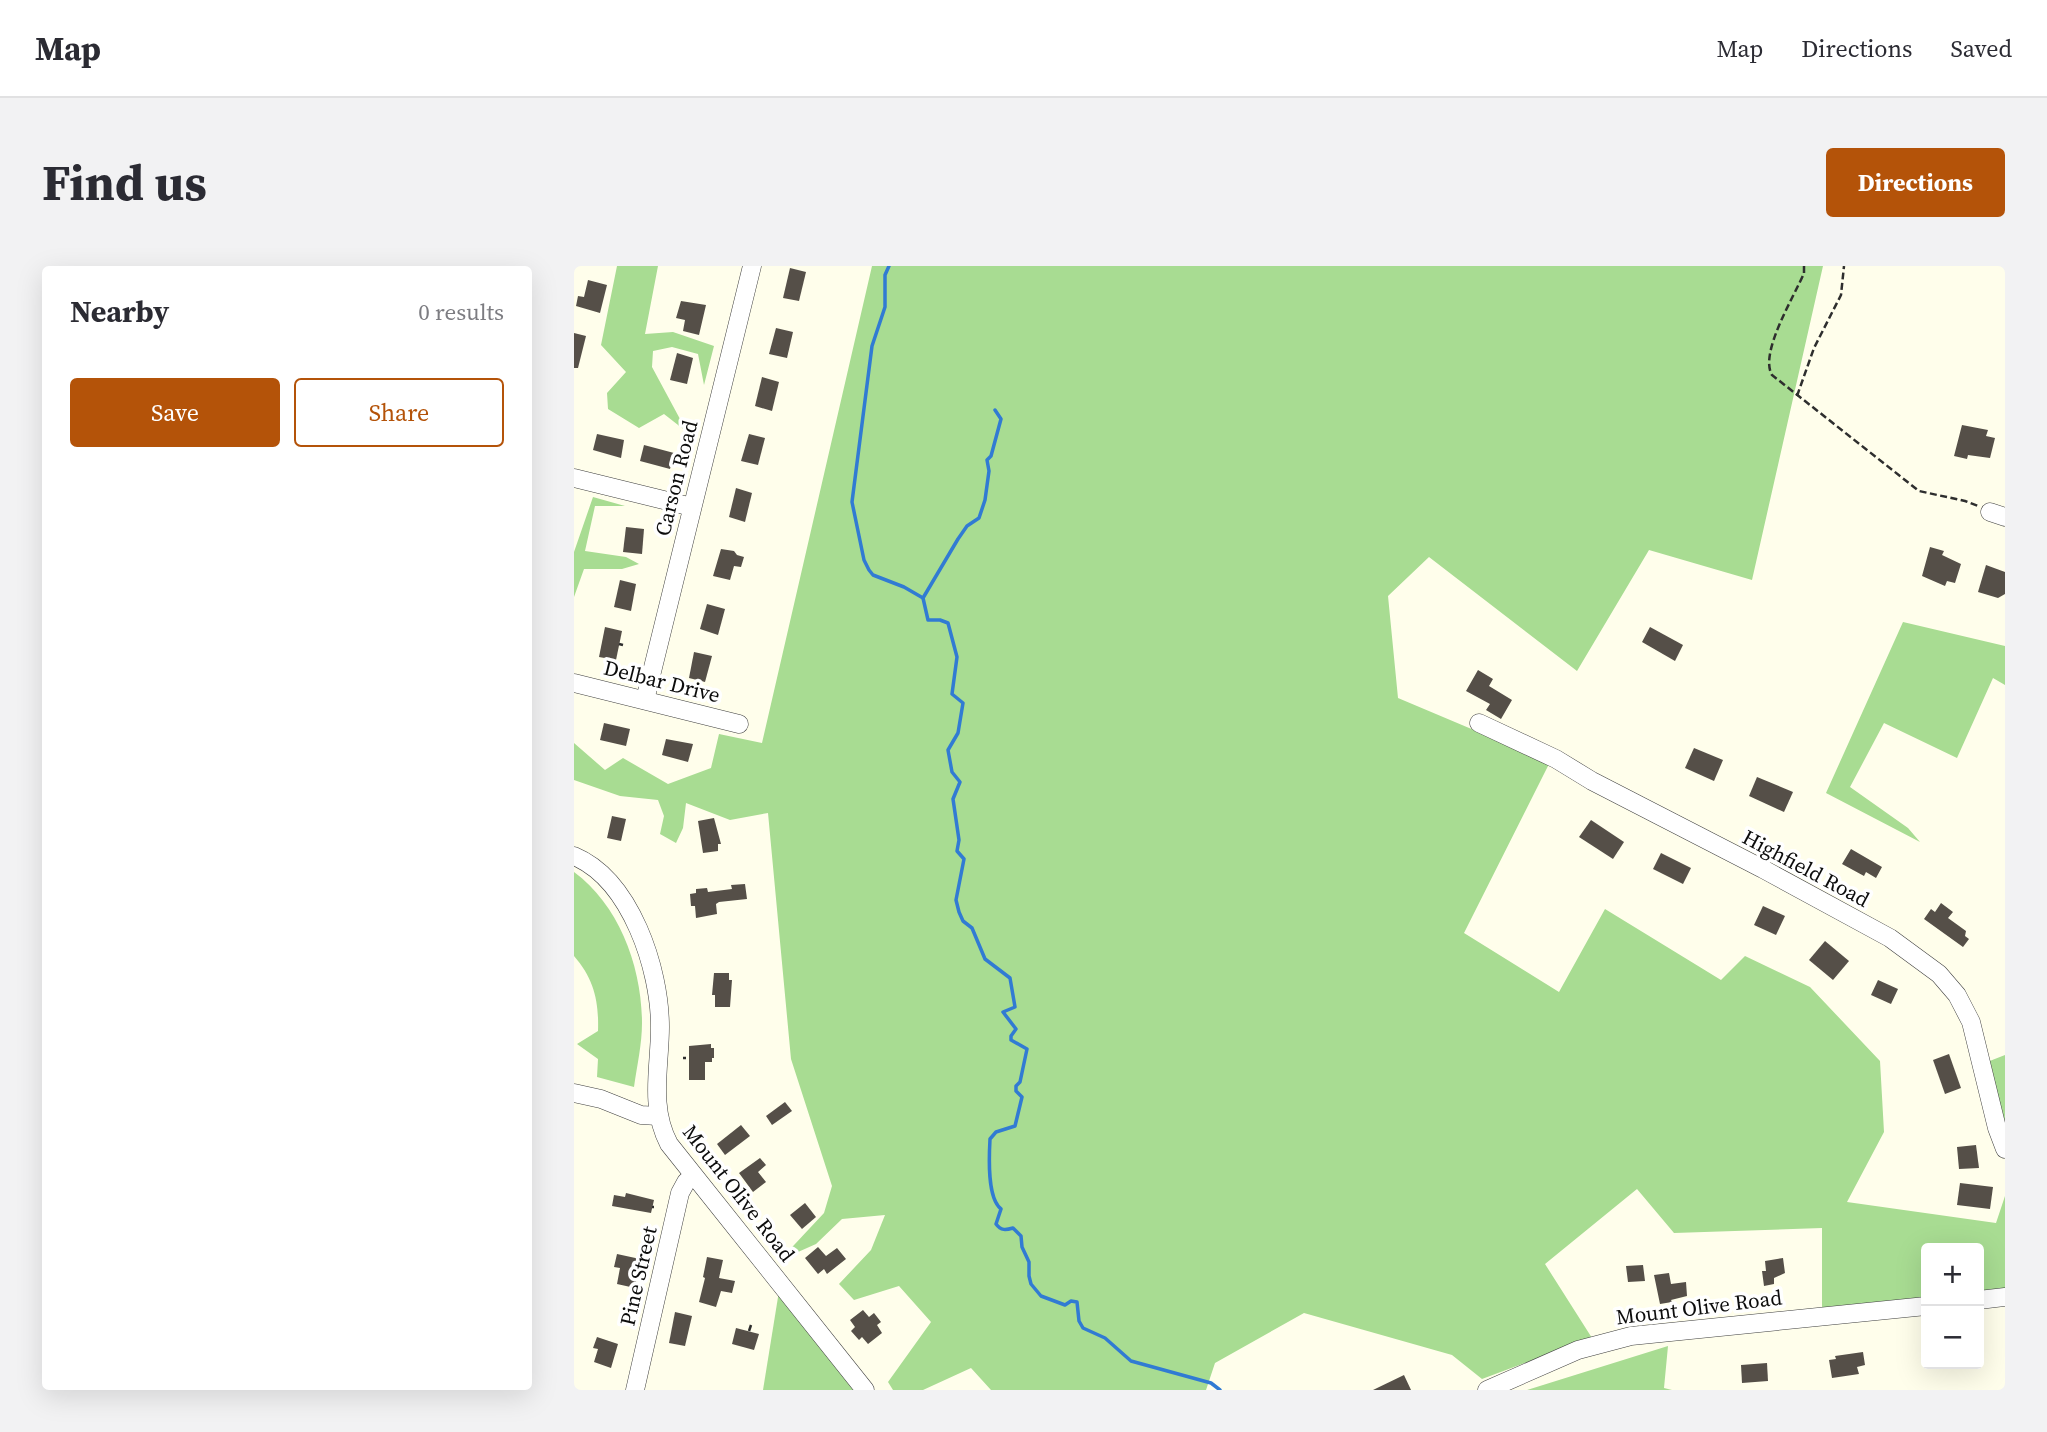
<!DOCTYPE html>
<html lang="en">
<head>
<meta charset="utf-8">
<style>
	:root { --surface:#fff; --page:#f2f2f3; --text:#2b2b33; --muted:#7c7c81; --line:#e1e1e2; --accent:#b45309 }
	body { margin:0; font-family:"Source Serif 4",serif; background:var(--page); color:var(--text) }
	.controls { position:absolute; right:21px; bottom:21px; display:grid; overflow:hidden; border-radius:7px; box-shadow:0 7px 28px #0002 }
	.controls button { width:63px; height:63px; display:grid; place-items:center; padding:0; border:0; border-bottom:2px solid var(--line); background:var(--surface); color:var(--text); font:35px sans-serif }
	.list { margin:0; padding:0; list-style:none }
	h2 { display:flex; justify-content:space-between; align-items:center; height:91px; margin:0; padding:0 28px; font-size:30px }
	h2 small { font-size:23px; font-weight:400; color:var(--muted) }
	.actions { display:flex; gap:14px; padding:21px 28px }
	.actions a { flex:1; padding:16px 0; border:2px solid var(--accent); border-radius:7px; text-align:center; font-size:24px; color:var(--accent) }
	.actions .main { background:var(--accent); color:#fff }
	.map { position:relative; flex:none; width:1431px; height:1124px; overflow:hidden; border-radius:7px }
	header { display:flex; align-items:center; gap:42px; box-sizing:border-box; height:98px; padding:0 35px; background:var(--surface); border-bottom:2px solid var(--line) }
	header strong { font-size:33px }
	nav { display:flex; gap:38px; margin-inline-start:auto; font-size:24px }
	.intro { display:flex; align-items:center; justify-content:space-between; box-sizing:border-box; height:168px; padding:0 42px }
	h1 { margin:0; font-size:49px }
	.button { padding:18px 32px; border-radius:7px; background:var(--accent); color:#fff; font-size:24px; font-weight:700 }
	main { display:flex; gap:42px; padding:0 42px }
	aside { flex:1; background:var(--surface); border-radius:7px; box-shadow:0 7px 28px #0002 }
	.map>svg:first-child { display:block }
	.forest { fill:#a8dc92 }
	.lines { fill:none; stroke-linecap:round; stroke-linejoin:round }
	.stream { stroke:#317bd3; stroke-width:3.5 }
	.building { fill:#554f48 }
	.minor-casing { stroke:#3f3f3f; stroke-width:19 }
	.path { stroke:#2e2e2e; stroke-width:2.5; stroke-dasharray:7 3.5; stroke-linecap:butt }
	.minor { stroke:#fff; stroke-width:18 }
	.labels { text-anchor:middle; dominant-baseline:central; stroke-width:7; stroke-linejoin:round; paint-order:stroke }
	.street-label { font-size:21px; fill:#0c0c0c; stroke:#fff }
</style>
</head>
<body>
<header>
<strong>Map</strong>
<nav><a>Map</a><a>Directions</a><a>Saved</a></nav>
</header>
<div class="intro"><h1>Find us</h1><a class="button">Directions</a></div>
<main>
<aside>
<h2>Nearby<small>0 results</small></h2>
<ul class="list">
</ul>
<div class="actions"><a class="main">Save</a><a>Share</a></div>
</aside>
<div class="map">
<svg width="1431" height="1124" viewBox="0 0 1431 1124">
	<rect width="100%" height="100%" fill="#fffeeb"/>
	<g class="forest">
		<polygon points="43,0 84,0 71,68 99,66 140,80 130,119 124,88 98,81 79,85 78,101 113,166 90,148 65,162 34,143 33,127 52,106 27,79"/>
		<polygon points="298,0 1249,0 1178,314 1075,284 1003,405 855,291 814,330 824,432 976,496 890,667 985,726 1031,643 1147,714 1171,690 1236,721 1306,795 1310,866 1273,936 1422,957 1431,930 1431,1027 1405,1030 1405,982 1352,982 1352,1036 1248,1049 1248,962 1100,967 1063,923 971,998 1018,1072 908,1113 878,1089 730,1047 641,1097 632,1124 417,1124 397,1102 349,1124 319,1124 314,1116 357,1056 325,1020 280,1034 265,1018 297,984 311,949 268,953 242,978 206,994 250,947 258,920 217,793 194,547 156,554 112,537 109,562 102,577 86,568 90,550 84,534 46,530 0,514 0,477 31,504 49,492 94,518 137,502 145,468 188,477"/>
		<polygon points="19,231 51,240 21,240 11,285 52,291 65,298 48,303 10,303 0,331 0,286"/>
		<polygon points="1329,356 1431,380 1431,419 1419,412 1383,492 1310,457 1276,521 1334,562 1346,576 1252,527"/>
		<path d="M0,606C45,639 68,701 68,757C68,778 63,800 60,821L23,811L24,793L3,778L24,765C25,735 20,713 0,690Z"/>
		<polygon points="1431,789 1431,860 1408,798"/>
		<polygon points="205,1025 281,1124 189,1124"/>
		<polygon points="1094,1080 1090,1122 1098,1124 953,1124"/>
	</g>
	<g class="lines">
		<g class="stream">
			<path d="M315,0L311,9V41L298,80L278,236L290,294L295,304L299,309L330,321L349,332L354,354H366L374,357L383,391L378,428L389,437L384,467L374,484L378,506L386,516L379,533L385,574L383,585L390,593L382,634L385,646L389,655L398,662L411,693L436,712L441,741L429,746L442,763L437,770V774L453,783L446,816L442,820V825L448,831L441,860L422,866L416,873C415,891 413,932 427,943L422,958C427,965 432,964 439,962L447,970L448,981L455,996V1010L457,1018L467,1030L491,1039L497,1035L503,1036L505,1055L509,1062L531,1072L557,1095L637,1117L646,1124"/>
			<polyline points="349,332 384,273 393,260 405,252 411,234 415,205 413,194 417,190 427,153 421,144"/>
		</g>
	</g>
	<g class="building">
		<polygon points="216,2 232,6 225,35 209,32"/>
		<polygon points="14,14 33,19 26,47 2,40 4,30 10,31"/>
		<polygon points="107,35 132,39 125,69 109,65 111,54 102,52"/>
		<polygon points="202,62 219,66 213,92 195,88"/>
		<polygon points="0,67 12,70 4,102 0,102"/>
		<polygon points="103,87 119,92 113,118 96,114"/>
		<polygon points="188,111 205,116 198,145 181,140"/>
		<polygon points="1388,159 1414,164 1412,170 1421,172 1416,192 1394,189 1393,193 1380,190"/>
		<polygon points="23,168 50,174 47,192 19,184"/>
		<polygon points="175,168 191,172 184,199 167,195"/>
		<polygon points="70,179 100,187 96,203 66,195"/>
		<polygon points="162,222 178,227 171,256 155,251"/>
		<polygon points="52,261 70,263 68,288 49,286"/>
		<polygon points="1356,281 1370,285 1368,289 1387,298 1381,317 1373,315 1371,320 1348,310"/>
		<polygon points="147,283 160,285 163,289 170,291 167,301 160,300 156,314 139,310"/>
		<polygon points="1412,299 1431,306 1431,328 1424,332 1404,326"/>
		<polygon points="46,314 62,318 57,345 40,341"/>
		<polygon points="133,338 151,343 144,369 126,363"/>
		<polygon points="31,361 48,365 42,394 25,391"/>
		<polygon points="1076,361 1109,379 1101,395 1068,376"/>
		<polygon points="120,386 138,390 131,416 115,412"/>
		<polygon points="904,404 919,413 915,420 938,434 927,453 912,444 916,438 892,425"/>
		<polygon points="30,457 56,463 52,480 26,474"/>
		<polygon points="92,473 119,478 114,496 88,489"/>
		<polygon points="1120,482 1149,494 1140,515 1111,502"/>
		<polygon points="1183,511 1219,526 1210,546 1175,530"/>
		<polygon points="38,550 52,553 47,575 33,572"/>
		<polygon points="140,552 147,578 144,578 144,585 129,587 124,555"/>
		<polygon points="1017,554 1050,576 1039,593 1005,571"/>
		<polygon points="1277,583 1308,601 1302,612 1292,606 1290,610 1268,598"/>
		<polygon points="1087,587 1117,602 1109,618 1079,603"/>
		<polygon points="171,618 173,633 145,636 142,638 143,648 122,652 121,640 117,640 116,628 122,627 122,623 133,622 134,626 158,623 157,619"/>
		<polygon points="1367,637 1379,646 1374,652 1392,665 1391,670 1395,673 1389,681 1350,653 1357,643 1361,646"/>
		<polygon points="1189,640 1211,650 1202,669 1180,659"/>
		<polygon points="1251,675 1275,695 1259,714 1235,694"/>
		<polygon points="140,707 155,707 155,714 158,714 156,741 141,741 141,729 138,729"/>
		<polygon points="1304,714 1324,723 1317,738 1297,729"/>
		<polygon points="137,778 137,782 140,782 140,792 138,792 138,796 131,796 131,814 115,814 115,780"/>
		<polygon points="1375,788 1387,822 1371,828 1359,794"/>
		<polygon points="211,836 218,845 198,859 192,850"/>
		<polygon points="167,859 176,870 151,889 143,878"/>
		<polygon points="1402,879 1405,902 1385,903 1383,881"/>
		<polygon points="186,892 192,899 184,906 192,916 179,926 165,907"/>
		<polygon points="1386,917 1419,921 1416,943 1383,939"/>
		<polygon points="52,927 80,934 77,947 38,940 40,929 51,931"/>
		<polygon points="231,937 242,951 228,963 216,949"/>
		<polygon points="244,981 252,990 263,982 272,993 253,1008 250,1003 244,1008 231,992"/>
		<polygon points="43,988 66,993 61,1022 43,1018 46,1002 40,1001"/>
		<polygon points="133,991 149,994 145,1012 161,1015 158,1027 147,1025 142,1041 125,1036 131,1012 129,1011"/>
		<polygon points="1209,992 1211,1007 1200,1012 1200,1018 1190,1020 1188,1005 1192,1005 1191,995"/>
		<polygon points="1069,999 1071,1015 1054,1016 1052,1000"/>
		<polygon points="1095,1007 1097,1018 1112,1016 1113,1030 1097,1034 1098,1036 1086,1038 1080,1009"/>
		<polygon points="289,1044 295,1051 300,1047 307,1056 303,1059 308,1067 294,1078 288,1071 285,1074 277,1065 281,1061 276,1054"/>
		<polygon points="101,1046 118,1050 111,1080 95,1077"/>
		<polygon points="162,1062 185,1068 180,1084 158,1078"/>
		<polygon points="23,1071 44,1078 37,1102 20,1096 24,1083 19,1082"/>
		<polygon points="1289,1086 1291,1099 1283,1101 1285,1108 1258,1112 1255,1094 1262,1093 1261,1090"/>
		<polygon points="1193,1097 1194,1115 1168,1117 1167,1099"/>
		<polygon points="830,1109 837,1124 799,1124"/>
	</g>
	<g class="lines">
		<g class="minor-casing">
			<g id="minor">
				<polyline points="0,212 118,241"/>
				<polyline points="1416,246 1431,251"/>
				<polyline points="0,417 165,458"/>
				<polyline points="71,434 178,0"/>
				<polyline points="905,457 982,493 1018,515 1189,603 1316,672 1365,708 1383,729 1397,756 1423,862 1431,883"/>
				<path d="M0,590C57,614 86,703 86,761C86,801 75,840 95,878L291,1124"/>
				<polyline points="0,827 27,833 67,849 84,850"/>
				<polyline points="1405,1034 1431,1031"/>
				<polyline points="61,1124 106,927 112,916 119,910"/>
				<polyline points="913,1124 1004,1084 1057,1070 1352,1040"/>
			</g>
		</g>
		<g class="path">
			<path d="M1230,0V7C1220,31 1185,87 1198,109L1345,225L1391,235L1404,240"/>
			<polyline points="1223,130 1240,82 1267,29 1270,0"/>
			<polyline points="45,378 49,379"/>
			<polyline points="109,792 112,792"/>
			<polyline points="78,941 80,941"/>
			<polyline points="64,1006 67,1007"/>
			<polyline points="175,1065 177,1059"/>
		</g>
		<use href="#minor" class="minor"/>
	</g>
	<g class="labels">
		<g class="street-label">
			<text transform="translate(102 212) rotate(-76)">Carson Road</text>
			<text transform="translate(88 415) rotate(14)">Delbar Drive</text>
			<text transform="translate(1232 602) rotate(28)">Highfield Road</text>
			<text transform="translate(165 927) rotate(52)">Mount Olive Road</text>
			<text transform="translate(64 1010) rotate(-77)">Pine Street</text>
			<text transform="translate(1125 1041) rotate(-7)">Mount Olive Road</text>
		</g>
	</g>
</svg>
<div class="controls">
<button>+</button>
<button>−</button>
</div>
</div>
</main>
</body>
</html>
